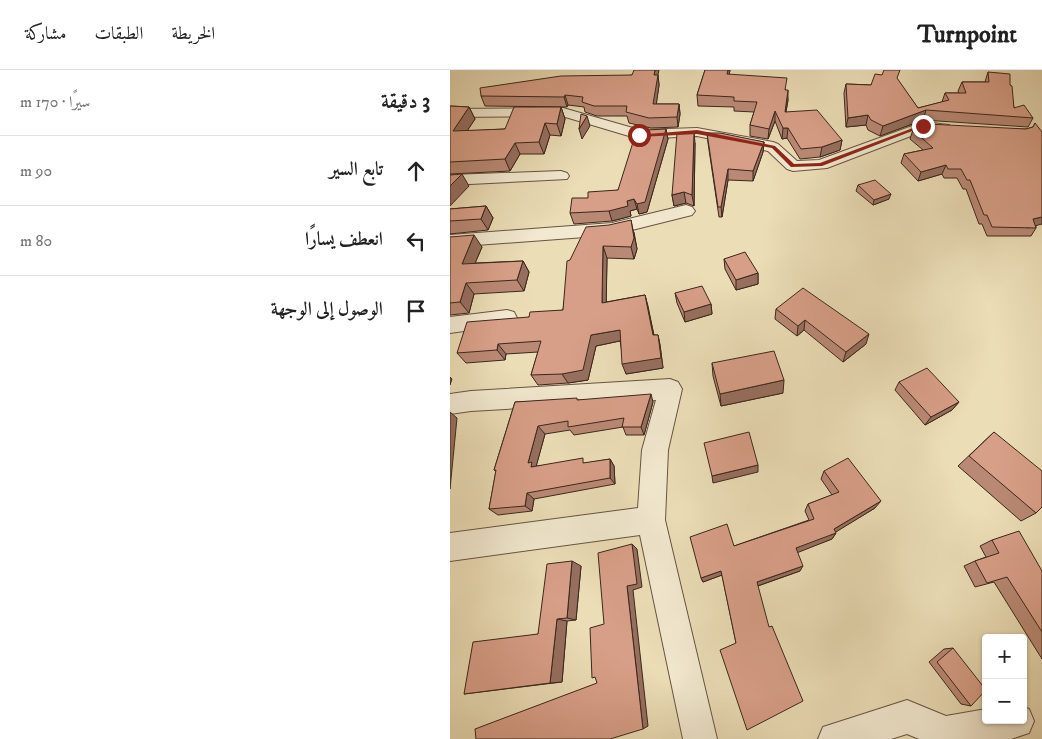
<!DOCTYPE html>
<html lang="ar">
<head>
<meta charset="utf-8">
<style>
	:root { --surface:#fff; --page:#f2f2f2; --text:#222; --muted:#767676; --line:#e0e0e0 }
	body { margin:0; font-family:"IM FELL DW Pica",Amiri,serif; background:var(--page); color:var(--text); direction:rtl }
	.controls { position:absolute; right:15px; bottom:15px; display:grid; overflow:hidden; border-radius:5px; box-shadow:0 1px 4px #0004 }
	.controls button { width:45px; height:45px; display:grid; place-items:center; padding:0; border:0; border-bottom:1px solid var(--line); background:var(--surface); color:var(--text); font:25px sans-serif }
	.stop { position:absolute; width:15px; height:15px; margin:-11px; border:4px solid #8f2418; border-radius:50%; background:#fff }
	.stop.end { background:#8f2418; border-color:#fff; box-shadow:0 1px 5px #0008 }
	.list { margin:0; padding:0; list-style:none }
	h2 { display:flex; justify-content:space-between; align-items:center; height:65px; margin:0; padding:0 20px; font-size:21px }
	h2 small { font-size:16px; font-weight:400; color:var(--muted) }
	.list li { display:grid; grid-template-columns:32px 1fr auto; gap:15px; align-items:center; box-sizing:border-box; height:70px; padding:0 20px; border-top:1px solid var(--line) }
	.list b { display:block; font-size:19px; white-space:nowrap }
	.list em { font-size:16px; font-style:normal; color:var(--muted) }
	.icon { flex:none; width:28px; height:28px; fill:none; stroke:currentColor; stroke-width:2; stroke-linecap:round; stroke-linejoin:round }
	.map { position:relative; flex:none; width:592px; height:669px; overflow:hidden; direction:ltr }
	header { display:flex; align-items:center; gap:30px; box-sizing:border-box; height:70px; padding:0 25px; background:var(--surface); border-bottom:1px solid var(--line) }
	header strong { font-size:24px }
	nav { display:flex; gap:28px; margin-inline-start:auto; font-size:18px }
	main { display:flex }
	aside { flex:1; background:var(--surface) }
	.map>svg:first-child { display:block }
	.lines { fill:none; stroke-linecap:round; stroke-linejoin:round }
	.minor-casing { stroke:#675443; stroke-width:2 }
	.minor { fill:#f2e9d0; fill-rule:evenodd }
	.wall { fill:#ba8975; stroke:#3b271d }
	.shaded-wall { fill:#976f5f; stroke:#3b271d }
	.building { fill:#d89f88; stroke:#3b271d }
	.route { fill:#8f2418 }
</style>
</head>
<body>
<header>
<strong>Turnpoint</strong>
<nav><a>الخريطة</a><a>الطبقات</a><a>مشاركة</a></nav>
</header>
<main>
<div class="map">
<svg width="592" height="669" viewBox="0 0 592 669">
	<rect width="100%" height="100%" fill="#ebddb6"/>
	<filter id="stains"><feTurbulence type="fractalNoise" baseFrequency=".004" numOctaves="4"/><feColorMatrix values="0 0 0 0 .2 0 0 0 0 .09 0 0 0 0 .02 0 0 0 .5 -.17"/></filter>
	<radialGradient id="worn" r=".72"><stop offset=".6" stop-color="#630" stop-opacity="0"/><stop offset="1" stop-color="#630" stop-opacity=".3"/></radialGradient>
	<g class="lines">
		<g class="minor-casing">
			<g id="minor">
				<polygon points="113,38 190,60 247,58 323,72 328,74 347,91 369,90 473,52 499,55 501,58 499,61 474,61 377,98 343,101 337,99 318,81 247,66 189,69 112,46 0,47 0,39"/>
				<polygon points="111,101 117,103 119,106 117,109 0,115 0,105"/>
				<polygon points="236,135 242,137 245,141 242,145 162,165 0,177 0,165 162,153"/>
				<polygon points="57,240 64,242 67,248 64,254 0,263 0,247"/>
				<polygon points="220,309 228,312 232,319 218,380 215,450 267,669 233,669 190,465 0,491 0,463 188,438 192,380 206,330 21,341 0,344 0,324 21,321"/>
				<polygon points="457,630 496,646 536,639 536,650 573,650 573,637 579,639 584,651 579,663 561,669 469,669 457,664 441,669 368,669 373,657"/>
			</g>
		</g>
		<use href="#minor" class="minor"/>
	</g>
	<g class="wall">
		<polygon points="255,0 280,0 279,5 336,20 338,30 336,42 392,70 390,80 370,87 350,89 337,68 332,69 325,51 318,69 300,66 300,55 304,42 284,41 284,37 248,36 247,25"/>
		<polygon points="538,2 560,15 564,38 583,48 578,57 473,50 430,66 418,60 416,55 396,57 394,23 396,14 421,15 432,5 447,9 468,38 492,32 495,23 509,23 508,21 512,12 535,12"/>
		<polygon points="182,5 208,5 209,15 206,34 229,34 230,44 228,57 201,58 179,53 177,46 147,46 135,42 134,37 118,35 117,37 35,36 31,26"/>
		<polygon points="0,36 19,37 25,49 17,61 55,59 111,37 115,49 111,66 100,65 94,84 70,84 60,101 0,104"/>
		<polygon points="585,53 586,156 586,158 581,166 537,166 532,154 529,154 516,119 513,119 507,108 494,108 492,104 468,111 451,93 454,84 473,80 460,69 463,60 576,59 583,57"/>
		<polygon points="216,59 218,69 197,142 189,144 187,139 180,141 181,146 162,151 124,154 120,143 138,128 168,120 194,68"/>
		<polygon points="257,63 314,72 313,82 303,111 278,110 272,147 269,147 258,73"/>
		<polygon points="245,73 244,136 236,133 224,136 222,125"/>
		<polygon points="408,115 439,129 423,135 406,121"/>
		<polygon points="36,136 43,148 38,160 0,164 0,139"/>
		<polygon points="184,162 187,179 184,189 157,188 156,232 195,225 204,265 208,265 210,275 213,298 176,304 170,271 146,276 138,310 118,313 88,315 81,305 88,282 56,284 55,290 16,293 7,283 79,247 113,240 120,190"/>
		<polygon points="0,167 32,177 25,193 73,191 79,202 74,221 24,224 19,243 0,245"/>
		<polygon points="274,189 308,203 308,214 286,220 275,199"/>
		<polygon points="225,223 261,234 262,244 235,252 227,233"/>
		<polygon points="326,239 416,274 393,292 354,260 347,266 325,249"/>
		<polygon points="262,293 333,323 271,336 263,306"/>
		<polygon points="449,312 509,332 502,340 475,355 445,320"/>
		<polygon points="128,330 203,332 194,365 176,365 173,357 124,365 120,360 95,364 86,396 137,393 160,389 164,396 165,414 84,429 82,441 48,445 39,439 46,401 44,400 65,332"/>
		<polygon points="544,362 586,443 571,451 508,396"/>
		<polygon points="374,401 425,438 385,462 386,463 382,469 347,482 350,501 308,516 286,573 272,505 253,512 251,508 284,476 359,450 355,441 358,434 382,425 371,409"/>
		<polygon points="542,470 592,501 592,589 544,512 525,517 514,496 525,491 536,487 530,476"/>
		<polygon points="131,496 126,550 117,551 112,612 14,624 88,564"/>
		<polygon points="503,578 521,636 511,634 479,592 494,579"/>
	</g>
	<g class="shaded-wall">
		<polygon points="205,0 209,0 208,5 209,15 205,44 203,34 204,5"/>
		<polygon points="278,0 280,0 277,14 277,4"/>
		<polygon points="338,20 338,30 334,52 335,42"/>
		<polygon points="115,25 118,35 117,37 114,27"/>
		<polygon points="229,34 230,44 228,57 227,47"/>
		<polygon points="19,37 25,49 9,73 3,61"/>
		<polygon points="111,37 115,49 111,66 107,54"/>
		<polygon points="476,40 473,50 430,66 433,56"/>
		<polygon points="325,41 325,51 318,69 319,59"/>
		<polygon points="418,45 416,55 396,57 398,48"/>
		<polygon points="137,46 140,56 132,69 129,59"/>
		<polygon points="95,53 100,65 94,84 89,72"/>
		<polygon points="333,58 338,58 337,68 332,69"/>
		<polygon points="216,59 218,69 197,142 189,144 187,134"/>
		<polygon points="244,63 245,73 244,136 242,125"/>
		<polygon points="392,70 390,80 370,87 372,77"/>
		<polygon points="314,72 313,82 303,111 303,101"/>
		<polygon points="65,73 70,84 60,101 55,89"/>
		<polygon points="496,95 492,104 468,111 471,102"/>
		<polygon points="278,99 278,110 272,147 271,137"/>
		<polygon points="12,104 19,116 0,136 0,116"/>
		<polygon points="234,122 236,133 224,136 222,125"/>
		<polygon points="441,124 439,129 423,135 424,130"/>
		<polygon points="184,129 187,139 180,141 181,146 162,151 159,141 177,131"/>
		<polygon points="36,136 43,148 38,160 31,149"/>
		<polygon points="592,147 592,154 577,158 583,149"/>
		<polygon points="181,150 187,179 184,189 181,177"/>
		<polygon points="24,165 32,177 20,205 12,194"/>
		<polygon points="153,176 157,188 156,244 152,233"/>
		<polygon points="73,191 79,202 74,221 67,210"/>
		<polygon points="308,203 308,214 286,220 286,210"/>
		<polygon points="16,213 24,224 19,243 10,232"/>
		<polygon points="195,225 198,236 206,276 203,265"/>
		<polygon points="261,234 262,244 235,252 234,242"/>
		<polygon points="355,250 354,260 347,266 348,256"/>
		<polygon points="170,260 174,270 146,276 138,310 118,313 112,304 141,265"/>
		<polygon points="419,264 416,274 393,292 396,282"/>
		<polygon points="208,265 210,275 213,298 176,304 172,294"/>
		<polygon points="48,274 56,284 55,290 47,280"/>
		<polygon points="0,307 2,309 0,315"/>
		<polygon points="334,310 333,323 271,336 270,324"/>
		<polygon points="201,324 203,332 194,365 191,357"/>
		<polygon points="509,332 502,340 475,355 481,347"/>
		<polygon points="0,342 7,348 0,419"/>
		<polygon points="88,356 95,364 86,397 81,397 78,393"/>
		<polygon points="160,389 164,396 165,414 160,408"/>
		<polygon points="308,395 308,402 263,413 262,406"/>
		<polygon points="77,423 84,429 82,441 75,436"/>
		<polygon points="431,431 425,438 381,465 386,463 382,469 344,484 346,478 384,459"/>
		<polygon points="182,474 187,479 192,517 183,520 198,656 193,659 177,516"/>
		<polygon points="122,491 131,496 126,550 117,548"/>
		<polygon points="353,496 350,501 307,516 307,512"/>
		<polygon points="271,501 272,505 253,512 251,508"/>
		<polygon points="107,549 117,551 112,612 100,613"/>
	</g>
	<g class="building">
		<polygon points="184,0 205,0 204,5 208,5 203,34 229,34 227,47 199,48 176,42 177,36 144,36 132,32 133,27 115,25 114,27 31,26 30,18 111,6 182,5"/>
		<polygon points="255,0 278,0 277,4 337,8 335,20 338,20 335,42 367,40 392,70 372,77 351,79 338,58 333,58 325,41 319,59 300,55 307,32 284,31 284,27 247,25"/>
		<polygon points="434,0 450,0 447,8 468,38 499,30 495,23 516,23 512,12 539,12 538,2 560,4 560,15 562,16 564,38 574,35 583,48 476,40 433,56 421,50 418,45 398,48 396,14 421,15 425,4 432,5"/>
		<polygon points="0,36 19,37 3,61 55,59 64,37 111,37 107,54 95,53 89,72 65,73 55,89 0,92"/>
		<polygon points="131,44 137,46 129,59"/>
		<polygon points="585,53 592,62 592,147 583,149 586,158 542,157 537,145 534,145 520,110 517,110 511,99 498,99 496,95 471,102 454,84 483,78 463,60 478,54 576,59 583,57"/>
		<polygon points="216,59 195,132 187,134 184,129 177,131 178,136 159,141 120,143 122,128 138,128 138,122 168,120 184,69 194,68 196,60"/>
		<polygon points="227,63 244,63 242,125 234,122 222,125"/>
		<polygon points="257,63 270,63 314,72 303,101 278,99 271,137 268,137"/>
		<polygon points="12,104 0,116 0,105"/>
		<polygon points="425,110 441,124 424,130 408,115"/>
		<polygon points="36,136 31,149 0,151 0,139"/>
		<polygon points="181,150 184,168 181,177 153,176 152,233 195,225 203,265 208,265 211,288 172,294 170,260 141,265 133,300 112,304 81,305 91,271 48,274 47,280 7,283 17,252 79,247 80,242 113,240 117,191 120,190 136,157 159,155"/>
		<polygon points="24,165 12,194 73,191 67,210 16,213 10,232 0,233 0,167"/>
		<polygon points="295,182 308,203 286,210 274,189"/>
		<polygon points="252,216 261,234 234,242 225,223"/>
		<polygon points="353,218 419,264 396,282 355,250 348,256 326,239"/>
		<polygon points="324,281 334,310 270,324 262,293"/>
		<polygon points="477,298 509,332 481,347 449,312"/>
		<polygon points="201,324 191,357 172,357 174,348 118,357 118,351 88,356 78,393 82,392 81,397 133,388 133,393 160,389 160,408 77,423 75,436 39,439 46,400 44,400 65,332 127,328 127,330"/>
		<polygon points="299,362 308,395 262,406 254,373"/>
		<polygon points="544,362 592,401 592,437 586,443 519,386"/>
		<polygon points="398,388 431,431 384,459 386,463 346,478 353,496 307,512 319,557 322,556 353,631 297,660 270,580 286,573 271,501 251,508 240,467 277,454 284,476 364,449 358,434 389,422 374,401"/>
		<polygon points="569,461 592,501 592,562 557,507 537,513 525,491 549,483 542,470"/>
		<polygon points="182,474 187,514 177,516 193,659 160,669 26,669 25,659 147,613 145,607 142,608 140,558 154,554 148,483"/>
		<polygon points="122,491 117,548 107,549 100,613 14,624 23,572 88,564 97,494"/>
		<polygon points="503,578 536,620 521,636 487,592"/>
	</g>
	<polygon class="route" points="471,55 475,56 372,96 341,97 322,78 247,64 189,67 186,65 247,60 325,76 344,94 370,93"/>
	<rect width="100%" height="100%" filter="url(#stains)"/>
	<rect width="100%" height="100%" fill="url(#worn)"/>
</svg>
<div class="controls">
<button>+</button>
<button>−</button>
</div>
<div class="stop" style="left:189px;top:65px"></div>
<div class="stop end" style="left:473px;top:56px"></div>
</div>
<aside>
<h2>3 دقيقة<small>سيرًا · 170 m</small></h2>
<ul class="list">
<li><svg class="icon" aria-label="ahead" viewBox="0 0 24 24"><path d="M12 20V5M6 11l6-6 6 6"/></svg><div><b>تابع السير</b></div><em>90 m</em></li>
<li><svg class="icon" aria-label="left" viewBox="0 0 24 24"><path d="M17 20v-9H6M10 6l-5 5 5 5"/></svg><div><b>انعطف يسارًا</b></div><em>80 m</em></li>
<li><svg class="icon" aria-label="arrive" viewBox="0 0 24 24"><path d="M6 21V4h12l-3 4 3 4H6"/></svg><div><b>الوصول إلى الوجهة</b></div></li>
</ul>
</aside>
</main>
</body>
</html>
